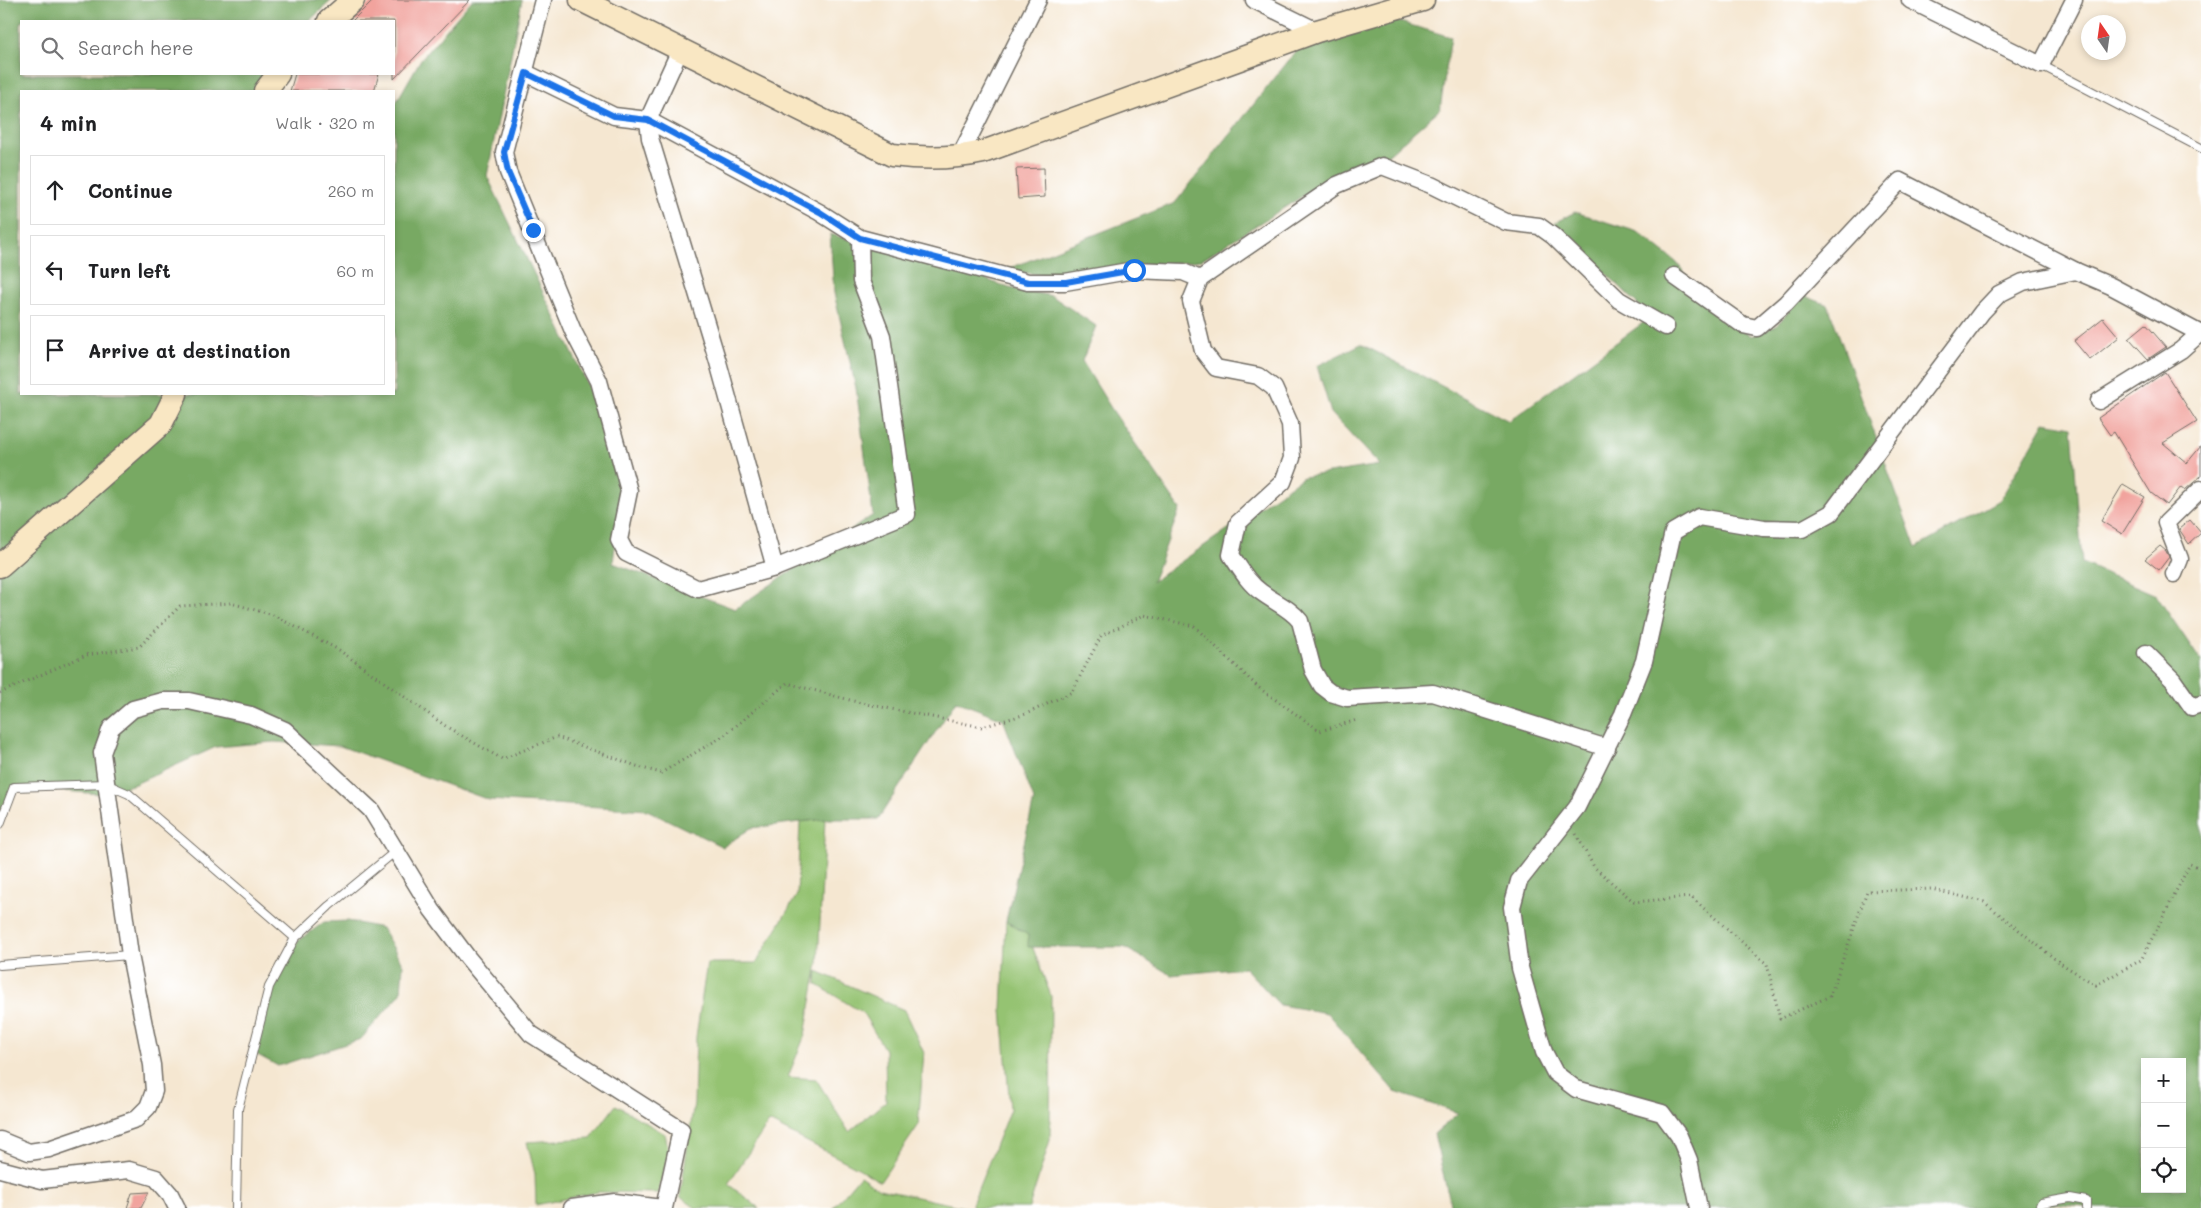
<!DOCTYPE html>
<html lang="en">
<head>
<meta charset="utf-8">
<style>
	:root { --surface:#fff; --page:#f6f6f6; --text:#202124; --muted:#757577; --line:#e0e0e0 }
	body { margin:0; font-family:Mali,sans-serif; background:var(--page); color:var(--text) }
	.controls { position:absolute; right:15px; bottom:15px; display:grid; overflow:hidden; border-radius:0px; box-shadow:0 2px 8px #0003 }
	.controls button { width:45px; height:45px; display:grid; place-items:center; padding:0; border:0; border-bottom:1px solid var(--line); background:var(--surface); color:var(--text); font:25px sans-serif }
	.compass { position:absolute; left:2081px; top:15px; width:45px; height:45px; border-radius:50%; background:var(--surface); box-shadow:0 2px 8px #0003; rotate:347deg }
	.stop { position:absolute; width:15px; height:15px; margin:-11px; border:4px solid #1a73e8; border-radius:50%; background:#fff }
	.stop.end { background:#1a73e8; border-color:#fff; box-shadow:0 1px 5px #0008 }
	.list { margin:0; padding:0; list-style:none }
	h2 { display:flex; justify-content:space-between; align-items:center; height:65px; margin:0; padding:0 20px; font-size:21px }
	h2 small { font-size:16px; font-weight:400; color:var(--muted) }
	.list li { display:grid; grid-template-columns:32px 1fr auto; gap:15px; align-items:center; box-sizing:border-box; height:70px; margin:0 10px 10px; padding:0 10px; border:1px solid var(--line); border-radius:0px }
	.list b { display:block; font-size:19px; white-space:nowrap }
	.list em { font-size:16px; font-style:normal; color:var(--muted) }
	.icon { flex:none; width:28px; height:28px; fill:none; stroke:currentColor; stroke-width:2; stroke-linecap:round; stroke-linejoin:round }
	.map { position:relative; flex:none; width:2201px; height:1208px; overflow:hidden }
	.search { position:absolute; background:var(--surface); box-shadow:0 2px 8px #0003; left:20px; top:20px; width:375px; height:55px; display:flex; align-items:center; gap:12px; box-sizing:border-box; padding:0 18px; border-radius:0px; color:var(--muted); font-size:19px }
	.panel { position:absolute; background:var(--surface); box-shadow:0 2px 8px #0003; left:20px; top:90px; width:375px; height:305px; border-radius:0px }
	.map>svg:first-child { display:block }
	.green { fill:#95c372; stroke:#60774e }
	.forest { fill:#78a964; stroke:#526a48; fill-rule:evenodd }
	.building { fill:#f1a39d }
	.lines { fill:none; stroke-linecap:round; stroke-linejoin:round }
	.lane-casing { stroke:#726d65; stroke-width:10 }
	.street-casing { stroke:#726d65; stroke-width:19 }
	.secondary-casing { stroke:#726d65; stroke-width:25 }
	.path { stroke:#726d65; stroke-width:3; stroke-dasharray:1 4; stroke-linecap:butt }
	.lane { stroke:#fff; stroke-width:8 }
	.street { stroke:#fff; stroke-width:16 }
	.secondary { stroke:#f9e7c3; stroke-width:22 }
	.route { stroke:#1a73e8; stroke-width:6 }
</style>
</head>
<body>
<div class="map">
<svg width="2201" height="1208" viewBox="0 0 2201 1208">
	<rect width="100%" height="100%" fill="#fff"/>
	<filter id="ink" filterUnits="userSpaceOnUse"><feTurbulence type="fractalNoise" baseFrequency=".02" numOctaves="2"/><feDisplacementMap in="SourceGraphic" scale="10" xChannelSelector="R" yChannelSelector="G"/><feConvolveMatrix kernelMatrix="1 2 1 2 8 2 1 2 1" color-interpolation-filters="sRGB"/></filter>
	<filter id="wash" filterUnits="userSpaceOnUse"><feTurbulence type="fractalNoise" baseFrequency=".0096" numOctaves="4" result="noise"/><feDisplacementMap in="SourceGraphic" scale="20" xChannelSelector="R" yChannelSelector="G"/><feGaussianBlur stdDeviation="1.12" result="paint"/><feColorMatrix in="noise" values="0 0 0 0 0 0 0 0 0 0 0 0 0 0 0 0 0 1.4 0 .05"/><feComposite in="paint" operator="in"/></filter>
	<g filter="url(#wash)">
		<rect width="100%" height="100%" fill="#f5e7d1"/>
		<g class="green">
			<polygon points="825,819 818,963 805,1035 788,1077 816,1079 849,1132 886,1101 885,1050 863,1013 816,984 817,971 904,1010 924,1053 918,1126 880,1182 860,1169 769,1122 728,1184 759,1208 696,1208 680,1197 694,1103 696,1037 707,963 756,963 797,895 800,822"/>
			<polygon points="1006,921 1028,935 1051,996 1050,1140 1029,1208 973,1208 972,1204 1010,1109 1002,1009"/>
			<polygon points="616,1105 665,1134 669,1152 658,1193 598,1192 536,1205 535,1174 527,1142 591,1138"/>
			<polygon points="860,1176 879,1189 968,1208 833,1208"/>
		</g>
		<g class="forest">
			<path d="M0,0H332L309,21H21V74H274L268,91H21V394H394V106L421,59L472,0H522L487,176L597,404L622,488L613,563L735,609L873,515L856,388L834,293L830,234L977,276L1009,288L1052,296L1096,326L1082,361L1111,408L1180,509L1152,582L1303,477L1380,465L1331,413L1317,366L1361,344L1509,421L1651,317L1554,223L1575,212L1638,232L1676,262L1723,321L1752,336L1776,326L1802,295L1828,305L1916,548L2000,500L2045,422L2072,427L2082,563L2156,595L2201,661V1208H2096L2041,1203L2036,1208H1451L1434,1134L1458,1113L1395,1092L1327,1013L1280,1005L1245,968L1171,975L1124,947H1028V935L1006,921L1034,800L1003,719L956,701L878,819H825L751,828L723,847L647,810L489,800L340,746L274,742L216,747L135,784L101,794L14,787L0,811ZM2145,1062H2182V1189H2145Z"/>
			<polygon points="1393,20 1451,37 1440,109 1382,160 1341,172 1201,260 1063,278 1005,270 1175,203 1297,50"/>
			<polygon points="348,921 382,928 403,965 401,993 361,1039 278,1066 254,1053 271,977 298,941 324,922"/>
		</g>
		<g id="blocks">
			<g class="building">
				<polygon points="373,0 470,0 394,79 394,21 352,21"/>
				<polygon points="295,74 379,74 374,91 290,91"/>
				<polygon points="1044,168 1045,197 1018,199 1016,169"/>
				<polygon points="2103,318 2119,337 2090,360 2074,341"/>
				<polygon points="2146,324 2166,347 2148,359 2129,338"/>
				<polygon points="2165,372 2197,422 2163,443 2187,463 2201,446 2201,476 2185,490 2181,487 2167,505 2151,493 2114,432 2110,435 2098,418"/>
				<polygon points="2123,484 2145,497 2122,534 2101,521"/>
				<polygon points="2190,520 2201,533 2189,544 2179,529"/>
				<polygon points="2160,546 2166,551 2169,557 2159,570 2145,559"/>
				<polygon points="149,1192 141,1208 127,1208 132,1193"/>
			</g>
		</g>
	</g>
	<g filter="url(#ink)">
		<use href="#blocks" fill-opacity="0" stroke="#726d65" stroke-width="1"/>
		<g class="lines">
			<g class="lane-casing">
				<g id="lane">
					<polyline points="2041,65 2201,148"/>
					<polyline points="0,824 14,787 106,784 129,794 295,938"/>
					<polyline points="0,965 130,955"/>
					<polyline points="236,1208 238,1109 269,987 295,938 329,906 397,850"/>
					<polyline points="2039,1208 2041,1203 2070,1198 2086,1201 2086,1208"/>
				</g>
			</g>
			<g class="street-casing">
				<g id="street">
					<polyline points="543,0 504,152 508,172 573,331 599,381 629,491 619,540 626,553 698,589 775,568 907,514 882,336 861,281 860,238"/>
					<polyline points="1254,0 1317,31"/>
					<polyline points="1910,0 2041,65 2074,0"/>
					<polyline points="680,50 648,120 650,138 718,362 775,568"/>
					<polyline points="526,73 614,116 648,120 819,212 860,238 1028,282 1065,282 1134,270 1183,272 1200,279"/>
					<polyline points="959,158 1038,0"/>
					<polyline points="1674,276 1743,325 1757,328 1786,303 1900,181 2076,271"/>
					<polyline points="2099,401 2181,350 2200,333"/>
					<polyline points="2174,574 2180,559 2166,523 2201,489"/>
					<polyline points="2146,653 2173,680 2192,707 2201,704"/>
					<path d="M1607,748L1433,693L1347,698L1331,693L1322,686L1313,670L1300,621C1290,608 1274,602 1261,592C1248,583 1240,568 1231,555L1238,523L1283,482L1292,458L1290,424L1274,388L1258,376L1216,368L1203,351L1191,301L1200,279L1337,185L1382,166L1431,185L1506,222L1539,226L1553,236L1619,300L1666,327"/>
					<polyline points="0,1140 29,1152 49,1149 136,1119 148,1107 154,1091 152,1065 130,955 102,753 111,728 133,709 163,701 189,701 251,715 285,730 371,810 432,910 468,958 531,1034 681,1130 664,1208"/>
					<polyline points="0,1169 42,1180 129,1170 156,1178 170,1194 177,1208"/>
					<polyline points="572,1208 615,1202 662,1208"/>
					<polyline points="1699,1208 1689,1160 1679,1136 1662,1113 1576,1089 1555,1073 1544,1052 1520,968 1512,907 1519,881 1577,807 1623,714 1644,661 1673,532 1699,517 1764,528 1802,529 1831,513 1982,312 1999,294 2023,282 2076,271 2111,286 2201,334"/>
				</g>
			</g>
			<g class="secondary-casing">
				<g id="secondary">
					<path d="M581,0L892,155C924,159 952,159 983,152L1317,31L1423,0"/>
					<polyline points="329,21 353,0"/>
					<polyline points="265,91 278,74"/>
					<polyline points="0,566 161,424 176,394"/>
				</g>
			</g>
			<g class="path">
				<polyline points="0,693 86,655 139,647 180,606 231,603 273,615 339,650 447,727 502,759 557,737 642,768 661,773 725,735 787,683 861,703 982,727 1026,714 1072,692 1101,636 1144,615 1194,626 1259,688 1320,731 1357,720"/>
				<polyline points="1576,834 1594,867 1634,902 1691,897 1767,964 1780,1019 1830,996 1867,891 1931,889 1984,902 2060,963 2096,985 2141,960 2190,864 2201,868"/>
			</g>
			<use href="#lane" class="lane"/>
			<use href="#street" class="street"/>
			<use href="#secondary" class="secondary"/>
		</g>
	</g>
	<g class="lines" filter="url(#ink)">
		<polyline class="route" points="533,230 508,172 504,152 526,73 614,116 648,120 820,212 860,238 1028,282 1066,282 1134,270"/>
	</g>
</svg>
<div class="controls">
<button>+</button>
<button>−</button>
<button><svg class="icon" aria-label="locate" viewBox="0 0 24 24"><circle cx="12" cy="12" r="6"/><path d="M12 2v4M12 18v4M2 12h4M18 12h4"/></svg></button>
</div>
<svg class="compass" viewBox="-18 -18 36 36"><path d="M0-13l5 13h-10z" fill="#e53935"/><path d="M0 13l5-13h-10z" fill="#757577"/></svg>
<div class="stop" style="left:1134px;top:270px"></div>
<div class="stop end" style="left:533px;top:230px"></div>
<div class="search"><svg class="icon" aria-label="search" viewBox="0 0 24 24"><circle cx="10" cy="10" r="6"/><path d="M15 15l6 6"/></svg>Search here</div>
<section class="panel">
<h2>4 min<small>Walk · 320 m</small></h2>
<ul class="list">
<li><svg class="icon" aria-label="ahead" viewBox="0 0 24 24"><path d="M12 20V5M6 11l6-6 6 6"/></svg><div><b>Continue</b></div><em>260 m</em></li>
<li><svg class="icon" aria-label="left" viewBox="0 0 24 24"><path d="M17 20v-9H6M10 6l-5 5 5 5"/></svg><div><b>Turn left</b></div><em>60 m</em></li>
<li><svg class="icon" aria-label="arrive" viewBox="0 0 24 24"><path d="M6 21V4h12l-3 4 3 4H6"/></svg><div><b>Arrive at destination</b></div></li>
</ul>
</section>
</div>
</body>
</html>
